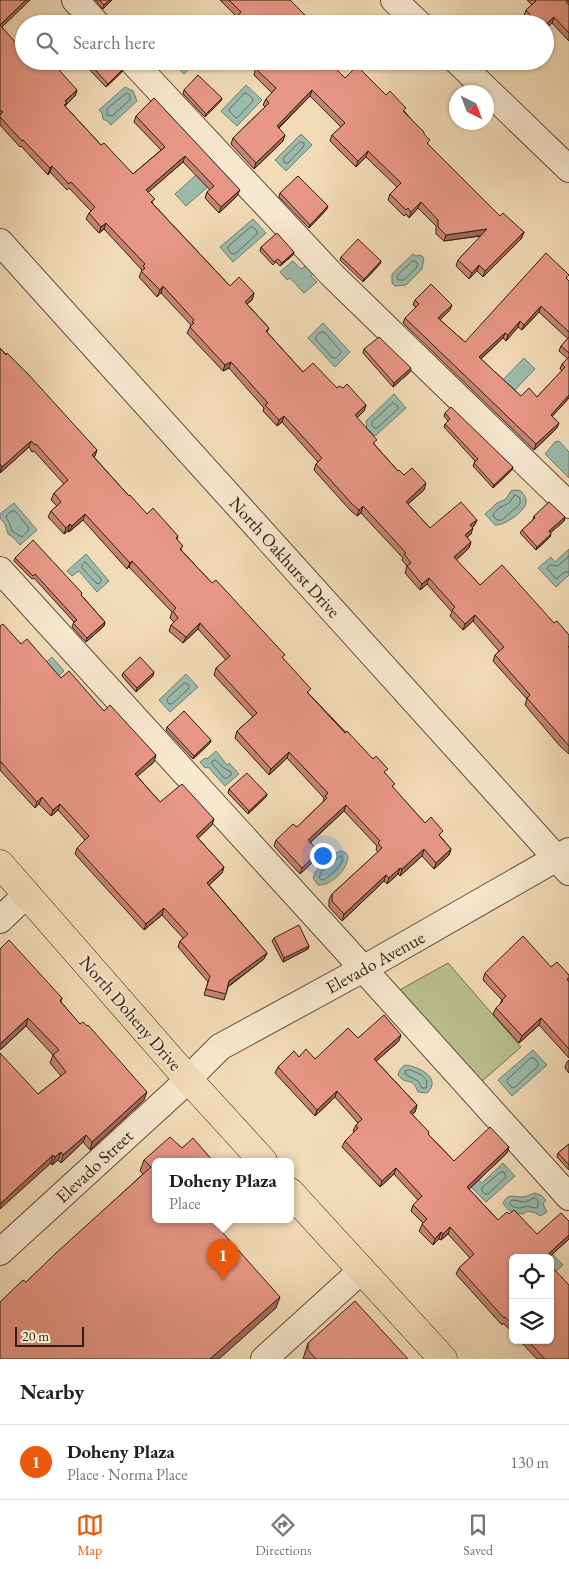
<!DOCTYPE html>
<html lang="en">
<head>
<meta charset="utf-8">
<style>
	:root { --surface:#fff; --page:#f6f6f6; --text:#202124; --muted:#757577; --line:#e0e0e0; --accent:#ea580c }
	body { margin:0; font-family:"EB Garamond",serif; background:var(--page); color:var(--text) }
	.controls { position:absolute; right:15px; bottom:15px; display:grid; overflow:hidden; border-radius:8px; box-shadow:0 1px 4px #0004 }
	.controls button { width:45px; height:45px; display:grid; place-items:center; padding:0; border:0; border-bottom:1px solid var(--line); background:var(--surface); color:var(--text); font:25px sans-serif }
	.compass { position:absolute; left:449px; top:85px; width:45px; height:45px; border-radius:50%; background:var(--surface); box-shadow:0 1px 4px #0004; rotate:138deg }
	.scale { position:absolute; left:15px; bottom:12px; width:69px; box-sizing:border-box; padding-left:5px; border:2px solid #301c12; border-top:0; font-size:14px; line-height:18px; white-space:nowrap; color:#301c12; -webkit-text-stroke:4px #f7e8d0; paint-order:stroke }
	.you { position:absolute; left:322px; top:855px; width:18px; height:18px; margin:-12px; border:4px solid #fff; border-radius:50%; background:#1a73e8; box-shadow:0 0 0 8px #1a73e833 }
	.badge { display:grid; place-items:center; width:32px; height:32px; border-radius:50%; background:var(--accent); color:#fff; font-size:16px; font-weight:700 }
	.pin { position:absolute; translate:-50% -41px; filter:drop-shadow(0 1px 2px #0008) }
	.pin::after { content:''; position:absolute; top:26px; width:18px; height:15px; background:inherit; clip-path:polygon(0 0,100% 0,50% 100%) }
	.popup { position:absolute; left:152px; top:1158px; width:142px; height:65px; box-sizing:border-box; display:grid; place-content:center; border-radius:8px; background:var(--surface); filter:drop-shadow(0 1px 4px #0005); font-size:16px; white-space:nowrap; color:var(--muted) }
	.popup b { font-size:19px; color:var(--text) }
	.popup::after { content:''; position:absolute; left:50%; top:100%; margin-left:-10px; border:10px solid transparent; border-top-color:var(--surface) }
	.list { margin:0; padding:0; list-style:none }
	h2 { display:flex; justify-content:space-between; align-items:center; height:65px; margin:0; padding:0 20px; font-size:21px }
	h2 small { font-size:16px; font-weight:400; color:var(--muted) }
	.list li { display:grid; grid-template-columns:32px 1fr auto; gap:15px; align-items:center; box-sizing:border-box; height:75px; padding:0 20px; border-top:1px solid var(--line) }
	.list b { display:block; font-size:19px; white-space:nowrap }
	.list p { margin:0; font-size:16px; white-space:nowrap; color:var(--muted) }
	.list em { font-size:16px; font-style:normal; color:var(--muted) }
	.icon { flex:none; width:28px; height:28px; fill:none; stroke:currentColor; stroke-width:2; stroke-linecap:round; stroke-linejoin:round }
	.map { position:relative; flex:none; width:569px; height:1359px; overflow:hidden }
	.search { position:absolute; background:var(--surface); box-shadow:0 1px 4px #0004; left:15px; right:15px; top:15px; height:55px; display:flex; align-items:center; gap:12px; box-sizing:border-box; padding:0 18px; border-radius:28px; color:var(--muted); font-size:19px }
	.sheet { height:140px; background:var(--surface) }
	nav { display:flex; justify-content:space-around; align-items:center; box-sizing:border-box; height:70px; border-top:1px solid var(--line); background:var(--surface); font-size:14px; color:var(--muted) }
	nav a { display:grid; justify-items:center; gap:2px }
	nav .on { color:var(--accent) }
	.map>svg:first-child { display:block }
	.green { fill:#b9c08f; stroke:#746e50 }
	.water { fill:#9bbbac; stroke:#707b6e }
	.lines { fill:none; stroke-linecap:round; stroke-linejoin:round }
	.shore { stroke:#666c5f; stroke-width:1 }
	.minor-casing { stroke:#604c3b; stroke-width:28 }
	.major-casing { stroke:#301c12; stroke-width:29 }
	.minor { stroke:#f7e8d0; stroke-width:26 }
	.major { stroke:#f2dbb7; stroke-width:28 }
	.wall { fill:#c88273; stroke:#301c12; fill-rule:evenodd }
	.shaded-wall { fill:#a26a5e; stroke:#301c12 }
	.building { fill:#e89786; stroke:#301c12 }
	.labels { text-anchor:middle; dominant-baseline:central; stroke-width:4; stroke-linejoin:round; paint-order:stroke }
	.street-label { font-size:18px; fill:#301c12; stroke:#f7e8d0 }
</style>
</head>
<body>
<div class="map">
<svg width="569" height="1359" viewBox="0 0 569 1359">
	<rect width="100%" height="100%" fill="#f2dbb7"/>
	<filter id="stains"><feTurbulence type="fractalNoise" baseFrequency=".004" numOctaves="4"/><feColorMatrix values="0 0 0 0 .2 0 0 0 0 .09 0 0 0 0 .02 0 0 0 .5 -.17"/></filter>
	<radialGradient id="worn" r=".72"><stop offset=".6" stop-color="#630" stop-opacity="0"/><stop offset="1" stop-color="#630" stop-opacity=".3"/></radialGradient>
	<polygon class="green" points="448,963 521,1047 480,1083 396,992"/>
	<g class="water">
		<polygon points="171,61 197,61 184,74"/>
		<polygon points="246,85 262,100 237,126 221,111"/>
		<polygon points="125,87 133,91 137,101 111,125 107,121 103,119 102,113 99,110"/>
		<polygon points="301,134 312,145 286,171 275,160"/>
		<polygon points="206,166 218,178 186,206 175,194"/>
		<polygon points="253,219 266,233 233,262 220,247"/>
		<polygon points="413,254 416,256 420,255 424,258 422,269 406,285 395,286 392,283 392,274"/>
		<polygon points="293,261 301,269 305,266 313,274 311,276 317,282 304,293 290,278 287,280 280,272"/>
		<polygon points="323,323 350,352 335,367 308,338"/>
		<polygon points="524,358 535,369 511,394 500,383"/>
		<polygon points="394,394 406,408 375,436 367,428 366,421"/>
		<polygon points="559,441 569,452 569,478 545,454 555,442"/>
		<path d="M515,490L521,491C523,494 527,498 526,502C526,511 504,526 495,525L485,514L497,503L506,499L511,491Z"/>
		<polygon points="14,503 37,530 20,545 13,537 8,534 5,524 0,518 0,514"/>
		<polygon points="569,549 569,575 556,587 538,568 551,557 555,562"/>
		<polygon points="86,554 109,581 97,592 79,571 72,576 67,571"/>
		<polygon points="52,657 64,671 35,697 31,676"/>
		<polygon points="186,674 198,687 170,712 159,700"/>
		<polygon points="216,751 227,765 229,763 239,774 225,786 208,767 205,768 200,762 205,758 207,759"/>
		<path d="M342,851L346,853L348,857C347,870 331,886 318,885L313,878C316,867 331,853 342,851Z"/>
		<polygon points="533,1050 547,1065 512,1096 498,1080"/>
		<path d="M405,1065C418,1066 443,1078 427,1093L418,1092L415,1085L411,1082L403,1080L398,1075C399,1070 401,1068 405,1065Z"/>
		<polygon points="503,1163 515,1176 486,1202 471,1187 478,1180 482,1183"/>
		<path d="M535,1193L542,1196L546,1200L543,1204L547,1212L540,1216L536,1213L527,1211L523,1214C513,1212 509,1213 503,1203C508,1193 513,1197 522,1197C527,1197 531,1194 535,1193Z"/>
		<polygon points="539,1240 563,1265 552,1275 550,1273 550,1258 536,1258"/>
	</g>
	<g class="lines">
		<g class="shore">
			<polygon points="127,93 130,95 130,100 112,116 107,115 107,109"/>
			<path d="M245,93C248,93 253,98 253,101L238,117L236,118L230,112L229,110Z"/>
			<polygon points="300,142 304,143 304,146 288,163 285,163 283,159"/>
			<polygon points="251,227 253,227 257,231 257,234 235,254 232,254 228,249 228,247"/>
			<polygon points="413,261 417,262 417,267 404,280 398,280 397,276"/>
			<polygon points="321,332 324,332 341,351 341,353 336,358 333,358 316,340 316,337"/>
			<polygon points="393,403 398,406 398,409 377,428 374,428 372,425 372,422"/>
			<polygon points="515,495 520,498 520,504 502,520 497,520 493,516 494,513 499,508 509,503"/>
			<polygon points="12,511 15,511 29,528 28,531 22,537 12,531 9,522 6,518 7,515"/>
			<polyline points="569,556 558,566 550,565 547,568 556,579 565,572 569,572"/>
			<polygon points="85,562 101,579 101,581 99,584 96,583 82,568 82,565"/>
			<polygon points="185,683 189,685 189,688 172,704 169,704 167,701 167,699"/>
			<polygon points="215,760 224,768 231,772 231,775 227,778 224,778 212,764 212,762"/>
			<path d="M341,856L343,860C339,868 331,876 323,880L320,879L319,877L322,871Z"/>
			<polygon points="531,1058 534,1058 538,1063 538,1066 515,1087 512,1088 507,1082 507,1080"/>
			<path d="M410,1070C418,1073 430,1077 426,1088H422L418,1081L405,1074V1071Z"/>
			<polygon points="501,1172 504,1172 506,1177 488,1194 485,1194 482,1191 482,1188"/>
			<path d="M535,1198L538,1201V1207L536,1208L526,1206C521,1209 513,1209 509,1203L512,1200L525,1202Z"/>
		</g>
		<g class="minor-casing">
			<g id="minor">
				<polyline points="75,0 97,24"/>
				<polyline points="394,0 419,24"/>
				<polyline points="132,61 332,275 569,505"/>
				<polyline points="457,61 569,169"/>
				<polyline points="0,242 569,872"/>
				<polyline points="0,570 339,942 569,1197"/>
				<polyline points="0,920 27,894"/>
				<polyline points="0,1252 175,1092 220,1047 363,969 569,851"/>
				<polyline points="264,1359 362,1270"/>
			</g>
		</g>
		<g class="major-casing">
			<g id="major">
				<polyline points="0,864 188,1079 263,1161"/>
				<polyline points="290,1192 443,1359"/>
			</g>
		</g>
		<use href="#minor" class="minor"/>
		<use href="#major" class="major"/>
	</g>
	<g class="wall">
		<polygon points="0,0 2,27 24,61 77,90 75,96 65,106 101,145 133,174 161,150 134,122 136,116 237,196 219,213 205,198 207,192 210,190 183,162 148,192 153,204 230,286 254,293 252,300 247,304 269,328 267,332 303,372 337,388 366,405 364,411 357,418 375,445 398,471 424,490 408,504 430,528 477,520 474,526 472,527 471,534 467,538 471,542 469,548 456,560 480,585 554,623 569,635 569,754 560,746 525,705 527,699 493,661 495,655 499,651 473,621 463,630 450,616 452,612 427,584 420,590 405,573 407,566 402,560 403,558 361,513 357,516 350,510 314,470 316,464 318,462 282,422 277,426 263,411 264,408 229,368 223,371 187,333 191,325 161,293 157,297 139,277 142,270 104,229 99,233 86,219 89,213 91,211 69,188 67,190 50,172 48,175 21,146 20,147 0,125"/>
		<polygon points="95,0 112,0 103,9"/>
		<polygon points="220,0 290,0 237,17"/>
		<polygon points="527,0 569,0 568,4 569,5 569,41 552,23 545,29 545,24 531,24 524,16 526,10 532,5"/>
		<polygon points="87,61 123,69 122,72 106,87 85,65"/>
		<polygon points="248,61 328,61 345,78 386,95 405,112 424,134 428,144 500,216 524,232 521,239 483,277 477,271 469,279 456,266 458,260 481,236 444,241 436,234 436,226 418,208 409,218 406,214 404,216 388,200 390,194 397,187 366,157 356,167 330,141 332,135 341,127 310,96 279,128 283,141 254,169 231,144 233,138 265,107 263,105 266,99 272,93 254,75 255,71 254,70 255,68"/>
		<polygon points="184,90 221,101 205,117 183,94"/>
		<polygon points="280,193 327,209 309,228 279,197"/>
		<polygon points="261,247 294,252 293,255 280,266 276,262 273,265 260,251"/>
		<polygon points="341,257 381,261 380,264 363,282 340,260"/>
		<path d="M568,280L569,281V398L552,416L557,428L534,450L403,323L405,318L416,307L413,305L415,300L450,310L440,320L465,342ZM539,312L568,339L561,346L559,351L568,359L562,364L560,369L562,371L537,397L521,396L481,359L503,338L506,341L518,327L522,330Z"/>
		<polygon points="0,348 97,450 94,457 129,496 147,514 178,536 177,539 182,551 283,659 309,694 386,774 393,788 425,823 441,837 451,849 449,855 434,869 422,856 400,876 398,874 387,884 384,881 342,921 329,907 329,900 332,894 378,852 376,850 377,846 344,811 311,842 317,858 300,874 274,846 276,840 297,827 323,802 324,798 287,758 269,775 235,738 237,731 253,717 214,675 216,668 226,660 198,629 183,643 169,631 171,625 174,622 170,618 172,612 129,567 127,569 83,520 69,532 68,531 64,534 48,517 51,511 57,506 51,500 54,493 64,484 34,451 32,452 29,447 0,473"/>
		<polygon points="364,349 410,372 393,387 363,353"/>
		<polygon points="445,413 512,470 493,488 473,466 475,461 444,427 445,424 448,421 444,416"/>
		<polygon points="534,516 565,517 564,521 550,533 551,534 550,537 536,550 520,533 522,530 533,520"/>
		<polygon points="15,558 82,596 105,622 104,626 86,642 72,627 74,622 34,578 32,579 14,561"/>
		<polygon points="0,626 61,678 104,711 154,762 137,776 160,802 212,825 198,838 224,867 222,873 209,885 267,953 264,959 228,987 224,1000 204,995 208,982 178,947 180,941 183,938 162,915 144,930 75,854 77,848 85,840 58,810 51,816 39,804 35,808 0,770"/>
		<polygon points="123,673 153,676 136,692 122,676"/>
		<polygon points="167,727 211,740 210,743 193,759 166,730"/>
		<polygon points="229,789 267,794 266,797 248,814 228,793"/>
		<polygon points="274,938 309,946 308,949 283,962 272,941"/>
		<polygon points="0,949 62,998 61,1002 144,1100 90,1150 83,1142 61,1163 58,1160 52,1165 51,1163 38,1094 61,1076 50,1063 53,1055 26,1026 0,1050"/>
		<polygon points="551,967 569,975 569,1058 539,1025 519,1043 493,1014 496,1008 500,1004 502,1000 483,980 485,973"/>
		<polygon points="358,1038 399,1041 376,1061 417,1105 415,1112 412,1114 428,1134 454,1161 509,1147 507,1153 469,1189 498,1220 537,1234 569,1221 569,1239 548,1258 513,1258 513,1333 503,1323 502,1325 456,1274 459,1268 470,1258 448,1234 441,1240 439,1239 433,1245 419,1231 423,1223 411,1211 413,1205 418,1200 394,1174 380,1187 342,1147 345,1141 354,1132 353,1131 356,1125 358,1123 335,1097 315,1116 275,1073 278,1067 299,1057 315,1059"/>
		<polygon points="569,1060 569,1073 565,1068 567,1062"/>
		<polygon points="569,1144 569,1170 557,1157 558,1153"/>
		<polygon points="144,1160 228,1219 219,1228 276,1308 26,1282 143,1174 140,1171"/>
		<polygon points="519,1340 550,1340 569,1359 537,1359"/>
		<polygon points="308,1343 408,1359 303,1359"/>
	</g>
	<g class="shaded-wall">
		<polygon points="26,0 30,0 0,29 0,25"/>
		<polygon points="110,0 112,0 103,9 104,5"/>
		<polygon points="554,17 552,23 545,29 545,25"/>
		<polygon points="123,69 122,72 106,87 108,84"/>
		<polygon points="77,90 75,96 66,105 64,109 62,111 65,101"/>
		<polygon points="312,90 310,96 274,132 277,126"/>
		<polygon points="222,98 221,101 205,117 206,114"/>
		<polygon points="285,135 283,141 254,169 256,163"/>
		<polygon points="368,151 366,157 356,167 358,161"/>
		<polygon points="185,156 183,162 144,196 146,190"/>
		<polygon points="52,166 50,172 48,175 50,168"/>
		<polygon points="240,190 237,196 219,213 221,207"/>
		<polygon points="421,202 418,208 409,218 411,212"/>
		<polygon points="328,206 327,209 309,228 310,225"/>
		<polygon points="106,223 104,229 99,233 101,227"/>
		<polygon points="487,229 485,235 444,241 446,235"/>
		<polygon points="524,232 521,239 483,277 485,271"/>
		<polygon points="294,252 293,255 280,266 282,263"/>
		<polygon points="381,261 380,264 363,282 364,279"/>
		<polygon points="479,265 477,271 469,279 472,273"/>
		<polygon points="163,286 161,293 157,297 160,290"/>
		<polygon points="254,293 252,300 242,308 245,302"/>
		<polygon points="452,305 450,310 436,324 438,318"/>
		<polygon points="541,306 539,312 522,330 524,325"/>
		<polygon points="520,321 518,327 506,341 508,335"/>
		<polygon points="505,333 503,338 476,363 479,357"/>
		<polygon points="231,362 229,368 223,371 225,365"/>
		<polygon points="411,368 410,372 393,387 394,383"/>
		<polygon points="569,395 569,398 549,420 551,415"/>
		<polygon points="366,405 364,411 353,422 355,415"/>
		<polygon points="284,416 282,422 277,426 279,420"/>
		<polygon points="559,423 557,428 534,450 536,444"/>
		<polygon points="31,441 29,447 0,473 2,467"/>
		<polygon points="97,450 95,456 89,461 92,455"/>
		<polygon points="513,467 512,470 493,488 494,485"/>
		<polygon points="426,483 424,490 403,508 406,502"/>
		<polygon points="363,506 361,513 357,516 359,510"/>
		<polygon points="85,514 83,520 69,532 72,526"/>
		<polygon points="565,517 564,521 548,535 549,531"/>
		<polygon points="477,520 474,526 468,531 470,525"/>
		<polygon points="70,524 68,531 64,534 66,528"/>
		<polygon points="473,528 471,534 463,541 465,535"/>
		<polygon points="551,534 550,537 536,550 537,547"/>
		<polygon points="471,542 469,548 452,564 454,557"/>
		<polygon points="132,561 129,567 127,569 130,563"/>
		<polygon points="429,578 427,584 420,590 422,584"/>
		<polygon points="475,615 473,621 463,630 465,624"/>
		<polygon points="105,622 104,626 86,642 87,638"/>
		<polygon points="200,623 198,629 183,643 186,637"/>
		<polygon points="154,672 153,676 136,692 137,688"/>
		<polygon points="211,740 210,743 193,759 194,756"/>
		<polygon points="289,752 287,758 269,775 271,769"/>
		<polygon points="156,755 154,762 133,780 135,774"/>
		<polygon points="267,794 266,797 248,814 249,811"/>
		<polygon points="42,797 39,804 35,808 37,802"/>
		<polygon points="60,804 58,810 51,816 53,810"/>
		<polygon points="346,805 344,811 306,846 308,840"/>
		<polygon points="214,819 212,825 194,842 196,836"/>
		<polygon points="424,849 422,856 400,876 402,869"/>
		<polygon points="451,849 449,855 434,869 436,863"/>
		<polygon points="319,852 317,858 300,874 302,868"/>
		<polygon points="224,867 222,873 205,889 207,883"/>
		<polygon points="400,868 398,874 387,884 389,878"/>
		<polygon points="386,875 384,881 342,921 344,914"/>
		<polygon points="164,908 162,915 144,930 146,924"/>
		<polygon points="309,946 308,949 283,962 284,958"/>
		<polygon points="267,953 264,959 227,987 229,981"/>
		<polygon points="28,1018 26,1026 0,1050 0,1044"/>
		<polygon points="541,1018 539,1025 519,1043 522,1036"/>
		<polygon points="401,1035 399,1041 372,1065 374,1059"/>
		<polygon points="337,1091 335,1097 315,1116 317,1110"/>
		<polygon points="147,1092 144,1100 90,1150 92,1142"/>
		<polygon points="417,1105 415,1112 408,1118 410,1112"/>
		<polygon points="86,1135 83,1142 61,1163 63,1155"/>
		<polygon points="509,1147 507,1153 465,1193 467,1187"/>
		<polygon points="61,1152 58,1160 52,1165 55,1157"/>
		<polygon points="53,1155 51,1163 0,1209 0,1204"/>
		<polygon points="396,1168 394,1174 380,1187 382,1181"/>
		<polygon points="221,1219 228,1219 211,1235 215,1224"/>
		<polygon points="450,1227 448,1234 441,1240 443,1234"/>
		<polygon points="441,1232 439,1239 433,1245 435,1239"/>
		<polygon points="569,1235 569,1239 548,1258 544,1258"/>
		<polygon points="280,1297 276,1308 219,1359 210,1359"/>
	</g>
	<g class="building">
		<polygon points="0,0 26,0 0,25 24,52 24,61 51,61 77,90 65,101 67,103 64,105 101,145 104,143 133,174 165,147 136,116 154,98 240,190 221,207 207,192 214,186 185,156 146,190 155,199 151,202 230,286 239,277 254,293 245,302 269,328 266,331 303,372 313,363 337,388 339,386 343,388 347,384 366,405 355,415 377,440 373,443 398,471 399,470 404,475 412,468 426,483 406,502 430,528 461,502 477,520 470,525 473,528 465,535 471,542 454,557 480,585 502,565 554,623 557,621 569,635 569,646 568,647 569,647 569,746 527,698 530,695 495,655 504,647 475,615 465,624 452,610 455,607 429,578 422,584 407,566 411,563 404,554 406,553 363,506 359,510 352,504 316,464 322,458 284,416 279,420 265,405 268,403 231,362 225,365 190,327 194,323 192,322 194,320 163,286 160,290 141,271 145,268 143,266 145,264 106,223 101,227 89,213 95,207 71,182 69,184 52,166 50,168 23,140 22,141 0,117 0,115 3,112 0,110"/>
		<polygon points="99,0 110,0 104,5"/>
		<polygon points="229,0 290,0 314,24 231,24 241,12"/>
		<polygon points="535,0 568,0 566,2 569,5 569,33 554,17 545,25 545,24 538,24 526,10 536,1"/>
		<polygon points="87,61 119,61 123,69 108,84"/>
		<polygon points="256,61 328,61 345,78 357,66 386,95 390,91 406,108 403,111 424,132 424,134 430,140 427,143 500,216 503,213 524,232 485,271 479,265 472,273 458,260 487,229 446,235 438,227 438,220 421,202 411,212 408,208 406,210 390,194 401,183 368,151 358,161 332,135 345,123 312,90 277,126 285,135 256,163 233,138 269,103 266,99 276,88 256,69 259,66 256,64 257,62"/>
		<polygon points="198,75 222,98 206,114 184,90"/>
		<polygon points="298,176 328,206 310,225 280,193"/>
		<polygon points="277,233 294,252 282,263 278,259 274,262 261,247"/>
		<polygon points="358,239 381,261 364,279 341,257"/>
		<polygon points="546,253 569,275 566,278 569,281 569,332 541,306 524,325 520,321 508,335 505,333 479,357 521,396 529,388 537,397 565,367 562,364 569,357 569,395 551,415 559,423 536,444 405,318 419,304 415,300 431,284 452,305 438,318 465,342"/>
		<polygon points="379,337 411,368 394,383 364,349"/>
		<polygon points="569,337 569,353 561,346"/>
		<polygon points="0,348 6,355 7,353 29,375 97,450 92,455 129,496 130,495 147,514 153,508 178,536 176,538 183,546 180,549 212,583 216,580 285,655 282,657 311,689 307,692 345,733 347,731 373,759 376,756 388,769 384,772 395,784 392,786 425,823 431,817 443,831 439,835 451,849 436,863 424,849 402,869 400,868 389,878 386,875 344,914 332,901 332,894 382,848 378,843 380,841 346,805 308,840 319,852 302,868 276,840 293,824 297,827 327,798 325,796 328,793 289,752 271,769 237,731 257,713 216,668 230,656 200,623 186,637 171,625 178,618 173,611 176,608 132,561 130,563 85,514 72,526 70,524 66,528 51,511 61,502 54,493 68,480 36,444 35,445 31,441 2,467 0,464"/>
		<polygon points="451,407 513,467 494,485 474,463 478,459 445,424 450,419 445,413"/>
		<polygon points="549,502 565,517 549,531 551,534 537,547 522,530 535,518 534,516"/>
		<polygon points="33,540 82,593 81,595 105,622 87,638 73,623 77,620 35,574 33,576 15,558"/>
		<polygon points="3,624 21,644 27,639 61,678 69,671 104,711 110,705 156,755 135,774 160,802 182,784 214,819 196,836 224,867 207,883 267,953 229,981 226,994 206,989 210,976 180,941 188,934 164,908 146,924 77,848 89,836 60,804 53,810 42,797 37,802 0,761 0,626"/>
		<polygon points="140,657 154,672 137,688 123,673"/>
		<polygon points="184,711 211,740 194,756 167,727"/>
		<polygon points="247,773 267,794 249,811 229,789"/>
		<polygon points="299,925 309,946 284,958 274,938"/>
		<polygon points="523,936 551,967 557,962 569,975 569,978 567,979 569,982 569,1049 541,1018 522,1036 496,1008 503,1001 502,1000 506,996 485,973"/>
		<polygon points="9,940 62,998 60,1001 80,1024 83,1022 87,1026 88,1025 147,1092 92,1142 86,1135 63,1155 61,1152 55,1157 53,1155 0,1204 0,1053 38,1094 66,1072 53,1055 59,1050 28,1018 0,1044 0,949"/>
		<polygon points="384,1015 401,1035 374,1059 417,1105 410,1112 429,1132 428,1134 454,1161 490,1127 509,1147 467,1187 498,1220 507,1212 509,1214 514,1210 537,1234 561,1213 569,1221 569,1235 544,1258 513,1258 513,1325 505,1317 504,1318 459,1268 474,1254 450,1227 443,1234 441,1232 435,1239 422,1224 427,1219 413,1205 422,1196 396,1168 382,1181 345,1141 358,1128 356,1125 362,1119 337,1091 317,1110 278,1067 294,1051 299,1057 306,1049 315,1059 348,1028 358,1038"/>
		<polygon points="170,1137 182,1148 193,1138 213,1161 156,1161 156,1219 221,1219 215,1224 280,1297 210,1359 0,1359 0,1302 23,1280 26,1282 56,1253 151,1167 144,1160"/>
		<polygon points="569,1144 569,1165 558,1153"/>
		<polygon points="550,1265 569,1285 569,1359 545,1359 527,1340 550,1340"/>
		<polygon points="355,1301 408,1359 316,1359 308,1350 308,1343"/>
	</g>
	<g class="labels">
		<g class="street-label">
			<text transform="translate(285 557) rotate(48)">North Oakhurst Drive</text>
			<text transform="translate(375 962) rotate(-29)">Elevado Avenue</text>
			<text transform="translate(131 1013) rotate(49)">North Doheny Drive</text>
			<text transform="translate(94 1166) rotate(-43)">Elevado Street</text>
		</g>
	</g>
	<rect width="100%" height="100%" filter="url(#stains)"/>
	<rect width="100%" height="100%" fill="url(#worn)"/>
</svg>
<div class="controls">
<button><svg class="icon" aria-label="locate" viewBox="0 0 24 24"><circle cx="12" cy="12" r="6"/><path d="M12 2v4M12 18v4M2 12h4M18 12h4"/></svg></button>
<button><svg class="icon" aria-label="layers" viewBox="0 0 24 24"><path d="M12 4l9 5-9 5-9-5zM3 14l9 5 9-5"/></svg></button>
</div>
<svg class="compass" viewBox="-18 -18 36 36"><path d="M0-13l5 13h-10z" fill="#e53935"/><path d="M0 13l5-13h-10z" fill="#757577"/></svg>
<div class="scale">20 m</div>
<div class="you"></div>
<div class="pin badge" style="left:223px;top:1280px">1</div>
<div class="popup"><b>Doheny Plaza</b>Place</div>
<div class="search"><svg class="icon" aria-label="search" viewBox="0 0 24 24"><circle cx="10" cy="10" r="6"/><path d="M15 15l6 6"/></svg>Search here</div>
</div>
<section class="sheet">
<h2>Nearby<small></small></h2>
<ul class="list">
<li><span class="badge">1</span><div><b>Doheny Plaza</b><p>Place · Norma Place</p></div><em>130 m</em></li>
</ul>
</section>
<nav>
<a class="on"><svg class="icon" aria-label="map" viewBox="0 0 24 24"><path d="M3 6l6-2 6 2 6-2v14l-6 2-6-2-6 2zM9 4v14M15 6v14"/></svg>Map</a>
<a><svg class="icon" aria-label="directions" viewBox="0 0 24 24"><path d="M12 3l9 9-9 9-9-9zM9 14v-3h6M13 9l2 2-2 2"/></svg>Directions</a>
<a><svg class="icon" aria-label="saved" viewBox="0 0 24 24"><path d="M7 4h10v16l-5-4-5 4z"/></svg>Saved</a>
</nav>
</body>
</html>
